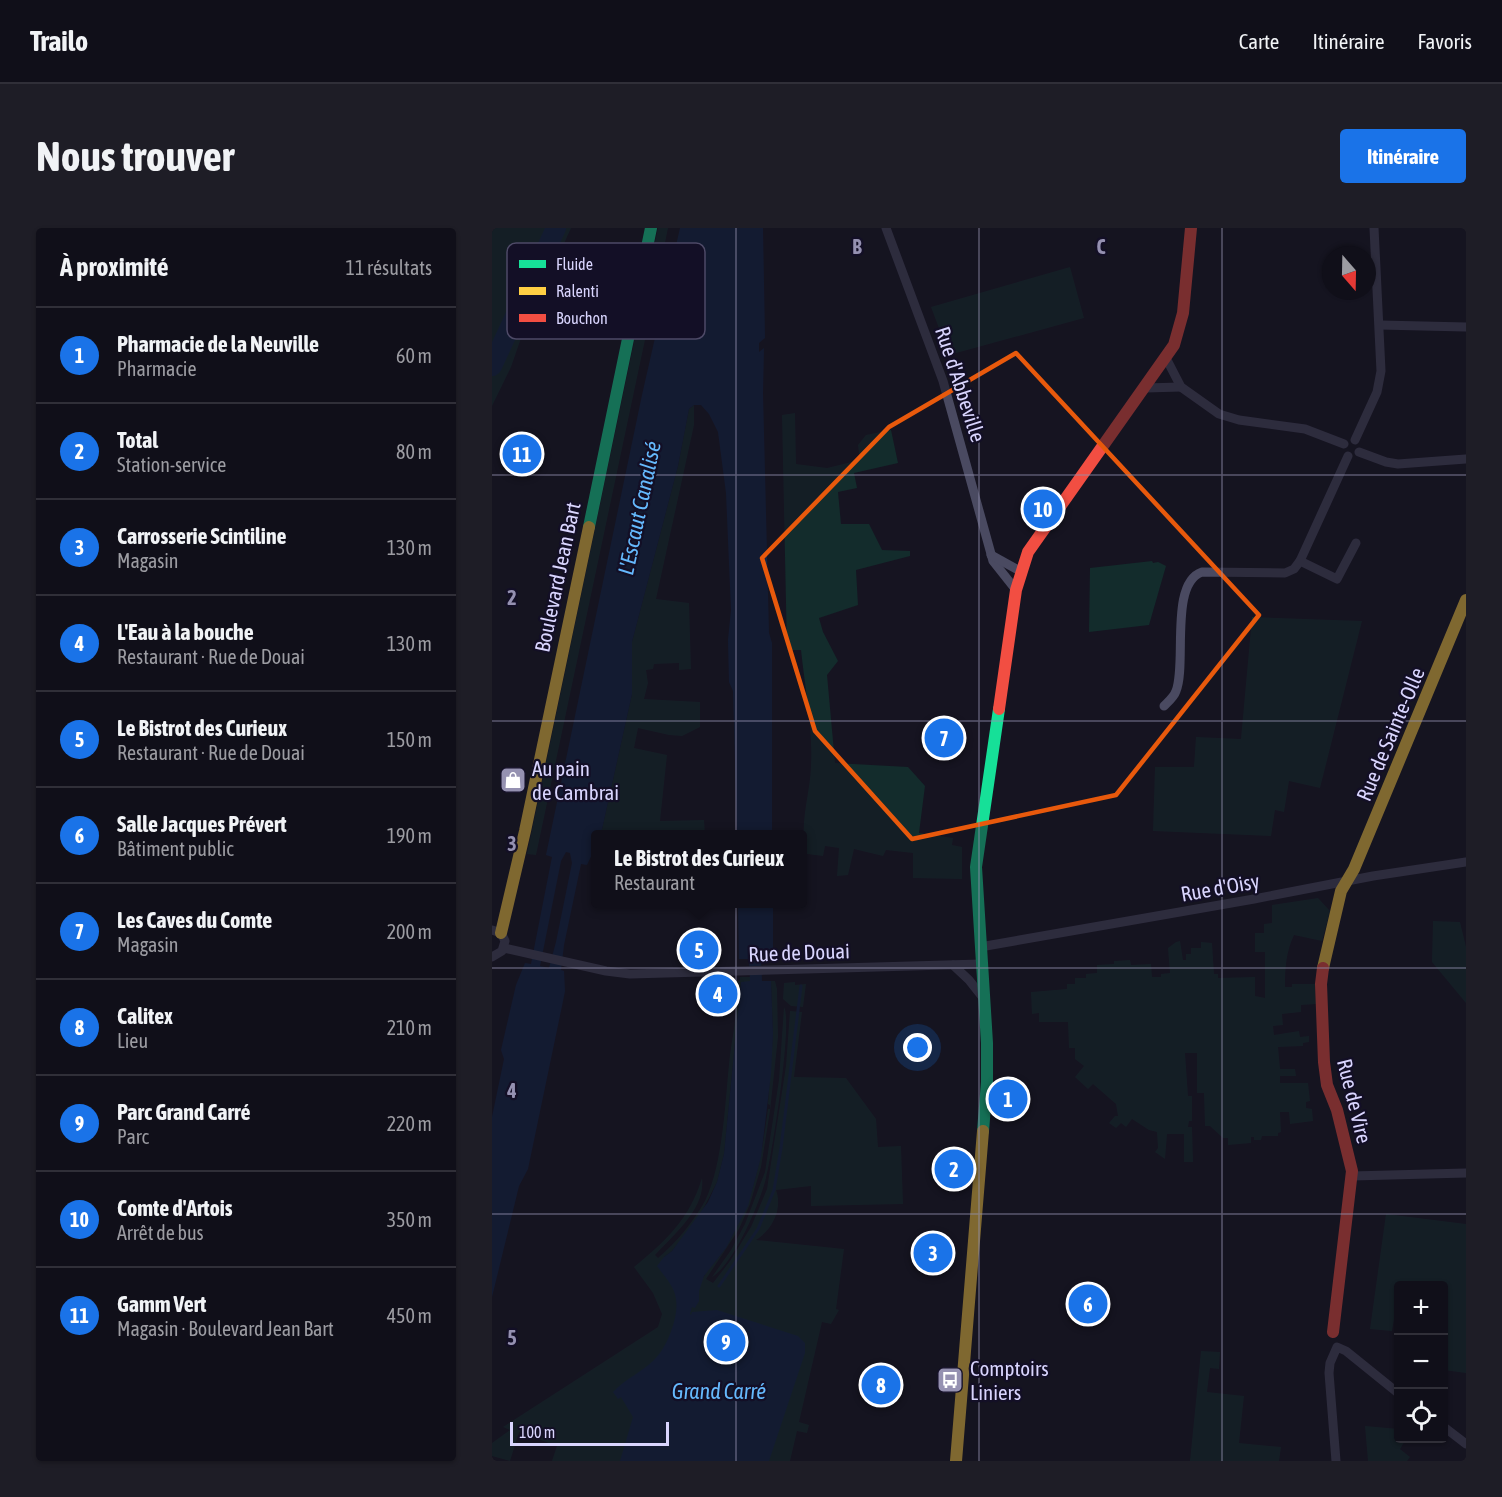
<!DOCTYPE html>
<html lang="fr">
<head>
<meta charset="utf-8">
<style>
	:root { --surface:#100f19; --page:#1e1d26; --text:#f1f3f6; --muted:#9c9ca2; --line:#302f38; --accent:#1a73e8 }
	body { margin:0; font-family:"Asap Condensed",sans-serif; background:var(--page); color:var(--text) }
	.controls { position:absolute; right:18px; bottom:18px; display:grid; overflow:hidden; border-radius:6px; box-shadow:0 2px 4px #0004 }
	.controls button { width:54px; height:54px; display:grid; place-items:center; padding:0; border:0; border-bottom:2px solid var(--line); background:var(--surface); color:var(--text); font:30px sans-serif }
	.compass { position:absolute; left:830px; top:18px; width:54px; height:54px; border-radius:50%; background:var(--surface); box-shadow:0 2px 4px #0004; rotate:160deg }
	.scale { position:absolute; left:18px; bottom:15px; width:159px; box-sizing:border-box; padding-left:6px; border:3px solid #d9d5fe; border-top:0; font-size:16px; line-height:21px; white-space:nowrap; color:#d9d5fe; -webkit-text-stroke:4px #130f26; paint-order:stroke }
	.you { position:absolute; left:426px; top:820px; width:21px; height:21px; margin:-15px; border:4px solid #fff; border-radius:50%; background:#1a73e8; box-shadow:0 0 0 9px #1a73e833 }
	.badge { display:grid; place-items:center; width:39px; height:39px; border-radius:50%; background:var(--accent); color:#fff; font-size:20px; font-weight:700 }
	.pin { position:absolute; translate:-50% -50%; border:3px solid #fff; box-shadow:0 2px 6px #0006 }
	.popup { position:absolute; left:99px; top:602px; width:216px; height:78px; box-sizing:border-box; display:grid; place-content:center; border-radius:6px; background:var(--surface); filter:drop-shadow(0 2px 4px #0005); font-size:20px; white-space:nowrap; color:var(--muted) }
	.popup b { font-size:22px; color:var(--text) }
	.popup::after { content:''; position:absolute; left:50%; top:100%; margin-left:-12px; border:12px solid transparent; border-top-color:var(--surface) }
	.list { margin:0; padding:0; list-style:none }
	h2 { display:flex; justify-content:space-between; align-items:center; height:78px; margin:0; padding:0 24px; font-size:26px }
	h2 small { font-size:20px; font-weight:400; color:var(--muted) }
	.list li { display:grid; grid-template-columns:39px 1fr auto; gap:18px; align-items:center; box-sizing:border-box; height:96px; padding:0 24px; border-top:2px solid var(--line) }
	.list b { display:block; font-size:22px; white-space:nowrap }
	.list p { margin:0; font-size:20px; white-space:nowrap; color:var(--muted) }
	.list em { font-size:20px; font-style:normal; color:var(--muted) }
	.icon { flex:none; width:33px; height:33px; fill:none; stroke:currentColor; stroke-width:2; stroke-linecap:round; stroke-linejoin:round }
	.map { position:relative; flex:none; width:974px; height:1233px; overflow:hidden; border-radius:6px }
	header { display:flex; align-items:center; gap:36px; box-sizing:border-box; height:84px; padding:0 30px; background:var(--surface); border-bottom:2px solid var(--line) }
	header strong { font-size:28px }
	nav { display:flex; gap:33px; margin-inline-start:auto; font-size:21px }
	.intro { display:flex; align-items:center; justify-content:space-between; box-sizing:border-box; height:144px; padding:0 36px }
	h1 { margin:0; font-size:42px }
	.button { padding:15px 27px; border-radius:6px; background:var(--accent); color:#fff; font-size:21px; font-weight:700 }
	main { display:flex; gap:36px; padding:0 36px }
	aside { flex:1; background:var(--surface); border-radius:6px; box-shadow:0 2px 4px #0004 }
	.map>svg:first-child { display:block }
	.green { fill:#132c2c }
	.water { fill:#102546; fill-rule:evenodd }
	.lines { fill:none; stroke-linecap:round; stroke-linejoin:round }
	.stream { stroke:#102546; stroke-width:3 }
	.river { stroke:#102546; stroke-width:20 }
	.street { stroke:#4a4a61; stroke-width:9 }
	.fast { stroke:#16e098; stroke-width:12 }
	.slow { stroke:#ffcf43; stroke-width:12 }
	.jam { stroke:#f24e42; stroke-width:12 }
	.marked { fill:none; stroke:#e8590c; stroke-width:4.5; stroke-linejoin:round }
	.grid { fill:none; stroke:#9591b1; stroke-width:1.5; stroke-opacity:0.55 }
	.labels { text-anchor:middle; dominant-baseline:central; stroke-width:4.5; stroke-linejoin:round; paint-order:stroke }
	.street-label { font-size:21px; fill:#d9d5fe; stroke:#130f26 }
	.poi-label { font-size:21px; fill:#d9d5fe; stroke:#130f26; text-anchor:start }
	.water-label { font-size:22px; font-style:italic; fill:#65b9fd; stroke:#130f26 }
	.key { fill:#130f26; stroke:#4e4a67; stroke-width:1.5 }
	.key-label { font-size:16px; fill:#d9d5fe }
	.grid-label { font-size:20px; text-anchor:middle; font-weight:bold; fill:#9591b1; stroke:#130f26; stroke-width:4.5; stroke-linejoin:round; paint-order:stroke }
</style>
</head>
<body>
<header>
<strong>Trailo</strong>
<nav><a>Carte</a><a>Itinéraire</a><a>Favoris</a></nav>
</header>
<div class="intro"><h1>Nous trouver</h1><a class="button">Itinéraire</a></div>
<main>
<aside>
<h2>À proximité<small>11 résultats</small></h2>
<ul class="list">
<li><span class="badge">1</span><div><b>Pharmacie de la Neuville</b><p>Pharmacie</p></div><em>60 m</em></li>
<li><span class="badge">2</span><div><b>Total</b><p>Station-service</p></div><em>80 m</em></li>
<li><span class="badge">3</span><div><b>Carrosserie Scintiline</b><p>Magasin</p></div><em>130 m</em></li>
<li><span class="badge">4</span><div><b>L'Eau à la bouche</b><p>Restaurant · Rue de Douai</p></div><em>130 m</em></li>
<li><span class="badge">5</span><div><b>Le Bistrot des Curieux</b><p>Restaurant · Rue de Douai</p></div><em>150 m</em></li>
<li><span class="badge">6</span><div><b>Salle Jacques Prévert</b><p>Bâtiment public</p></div><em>190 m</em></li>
<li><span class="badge">7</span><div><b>Les Caves du Comte</b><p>Magasin</p></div><em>200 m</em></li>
<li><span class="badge">8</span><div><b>Calitex</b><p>Lieu</p></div><em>210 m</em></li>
<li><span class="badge">9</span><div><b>Parc Grand Carré</b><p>Parc</p></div><em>220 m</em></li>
<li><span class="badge">10</span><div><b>Comte d'Artois</b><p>Arrêt de bus</p></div><em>350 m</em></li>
<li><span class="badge">11</span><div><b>Gamm Vert</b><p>Magasin · Boulevard Jean Bart</p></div><em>450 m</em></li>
</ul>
</aside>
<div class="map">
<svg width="974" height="1233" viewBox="0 0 974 1233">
	<rect width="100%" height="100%" fill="#161421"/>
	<g class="green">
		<polygon points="0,0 79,0 28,113 19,139 0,178"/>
		<polygon points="166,0 176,0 158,88 44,627 35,626"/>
		<polygon points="578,39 592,90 457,127 439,79"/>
		<polygon points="202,177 202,197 164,371 197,375 199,441 187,442 187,435 162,436 161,441 154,442 156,455 152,471 208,474 208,499 190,508 177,507 146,500 142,520 175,527 168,593 212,592 213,606 109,606 140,466 140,414 186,238 197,181"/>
		<path d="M303,185L304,236L335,240L368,232L366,217L374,207L399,202L406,235L362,245L365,260L346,264L349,296H377L390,322L418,323V328L364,342L366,377L327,390L331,404L346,433L335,447L343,535L416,539L433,558L427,605L461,610L460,617L470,619V651L421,650V625L394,622L391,628L362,621L356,647L345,648L347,620L333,618L331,628L315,626C306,598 318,568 319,538C321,500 313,460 309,422H295L290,187Z"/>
		<polygon points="660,333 661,335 666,334 674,338 657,397 597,404 598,340"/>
		<polygon points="760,389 870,393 828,560 797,553 792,584 783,582 779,608 661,603 663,539 702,539 704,509 749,511"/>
		<path d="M826,670L838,683L830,713L802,707C794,724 793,740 793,759H800V756H823L824,776L809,777V784L790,786L791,797L781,798L782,807L807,803L808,809L817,808V814L811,815V818L786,819L788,841H803L804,848H788V855H816L818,873L814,874V880L820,881L821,893L798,896L797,884H788L789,904L786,905V908H770L769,912H762V909H759V915L736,917V910H731L718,898H713L712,865H705V825H693L696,868H700V893H697L696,899H700L701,934H692V906H675L673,931L663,924L666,920L665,904L657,902L640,891L634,899L629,895L624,900L617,895L623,888H626L624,876L601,856L596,861L583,849L592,838L583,831V820H577L576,794H547V785L540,786L539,764L575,761V756H583V750H594V746L605,745V737L622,736V733L638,732L639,737L659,736L660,749H669V746L678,745L676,720L684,714L688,713L691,732H694V726H699V720H709V714L720,715L722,746H726V750L763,749V768L773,770V724H763V705H772V696L780,695V677Z"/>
		<polygon points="941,693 968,694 974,719 974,775 940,734"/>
		<path d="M248,749H258V754H249L232,926L225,954L208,987L180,1023L172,1029L211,1050C218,1037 229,1029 235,1017C262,971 269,933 276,881H278V877L276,876L281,806L279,753H283L285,761L286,809L278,883L269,939L258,976L247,1001L214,1051L221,1055L238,1033L259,999L275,961L294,838L298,783L310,784L302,849L354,850L384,891L386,919L409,918L411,976L319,978V958L284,962C291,981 280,1002 264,1012L352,1021L344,1081L347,1082L339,1096L330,1094L307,1194L317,1197L315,1205L305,1203L298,1233H60L65,1218L27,1204L18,1233L0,1228V1215L18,1202L11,1199L166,1099L170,1086L161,1065L142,1039C174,1013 198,990 210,950C214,981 181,1007 163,1027L166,1030C184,1015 202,993 213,973C232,934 233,870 238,827C241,804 248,776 242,753H248Z"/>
		<polygon points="303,754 303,757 314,756 311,779 299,778 291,771 292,755"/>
		<path d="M292,779C301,793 280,927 274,950C268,975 242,1036 220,1049L239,1022L253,996L273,944L287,852Z"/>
		<polygon points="894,986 974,996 974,1145 952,1142 952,1058 906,1058 906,1079 904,1079 900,1103 878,1101"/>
		<polygon points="709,1123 728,1124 727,1141 718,1140 715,1164 752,1168 747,1215 789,1219 787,1233 698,1233"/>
		<polygon points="873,1198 906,1201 906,1210 914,1211 908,1221 918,1229 915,1233 876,1233"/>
	</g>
	<g class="water">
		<path d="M188,0H271L273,110L267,115V124L272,120L271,165L277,405L280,415V606H245L241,463L237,454L236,412L239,382L234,265L226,204L217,186L209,177H202L197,181L186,238L140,414V466L109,606H104L103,620L95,637L89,636L72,717L69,742L72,743L73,763L70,778L36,941L27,958L0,1069V889L12,831L9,822L24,757L33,735L39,736L60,629L54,627L150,167ZM74,624L78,625L80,635L64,714L57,740L48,738L69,633Z"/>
		<path d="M246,676H281V730L269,731L270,753H279L281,806L279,846L269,929L256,978L234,1020L212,1048L207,1063V1073L203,1080L200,1079L198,1086L199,1087L200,1084L225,1082L306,1108L313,1115V1125L277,1233H128L141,1189L129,1169L126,1171L121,1164C133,1151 150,1144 162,1132C175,1120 187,1089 184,1071C183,1059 172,1048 165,1038L172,1029L180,1023L216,974L225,954L232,926L249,754L258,753L257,731H247Z"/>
	</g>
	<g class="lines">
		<polyline class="stream" points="227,1058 266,1001 282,962 289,920 309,758"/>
		<polyline class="river" points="0,138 64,0"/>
		<g class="street">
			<polyline points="394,0 451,153 501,333 524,362"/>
			<polyline points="888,97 974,99"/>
			<polyline points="674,130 689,159 727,186 747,192 813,201 852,216"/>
			<polyline points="653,160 689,159"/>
			<polyline points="863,212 885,164 889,143 882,0"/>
			<polyline points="867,224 894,234 906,236 974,231"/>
			<polyline points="499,327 528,343"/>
			<polyline points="808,333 845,351 864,315"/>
			<path d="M672,478C677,473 682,469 684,463C695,437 677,355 710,344L793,345L802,341L808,333L856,228"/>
			<polyline points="0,702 9,705 13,713 10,723 0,729"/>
			<polyline points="488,719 762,671 881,648 974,634"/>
			<polyline points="12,720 114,743 138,746 489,736"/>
			<polyline points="461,737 477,752 492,771"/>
			<polyline points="860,948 974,945"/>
			<polyline points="952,1199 974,1216"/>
			<polyline points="844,1233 837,1145 838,1135 845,1119 854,1123 906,1165"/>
		</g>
		<g class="fast">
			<polyline points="97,299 159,0"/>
			<polyline points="491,903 495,854 495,815 484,639 507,481"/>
		</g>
		<g class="slow">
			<polyline points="9,705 33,603 97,299"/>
			<polyline points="831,740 849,663 862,641 974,372"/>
			<polyline points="464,1233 491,903"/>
		</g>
		<g class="jam">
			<polyline points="507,481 524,362 536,324 682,117 691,85 699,0"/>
			<polyline points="831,740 829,756 832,834 835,857 845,882 860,943 841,1104"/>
		</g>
	</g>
	<path d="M0 0H974V1233H0ZM524,125L767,387L624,567L420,611L323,503L270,330L397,199Z" fill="#161421" fill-opacity=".55" fill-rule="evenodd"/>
	<path class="marked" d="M524,125L767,387L624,567L420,611L323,503L270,330L397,199Z"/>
	<path class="grid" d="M244,0V1233M487,0V1233M730,0V1233M0,247H974M0,493H974M0,740H974M0,986H974"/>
	<defs>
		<g id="shop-square" transform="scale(1.35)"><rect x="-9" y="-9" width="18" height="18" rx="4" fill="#9591b1" stroke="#130f26"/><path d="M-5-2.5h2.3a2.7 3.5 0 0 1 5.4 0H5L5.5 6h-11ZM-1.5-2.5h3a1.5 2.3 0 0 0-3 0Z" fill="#fff"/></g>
		<g id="bus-square" transform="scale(1.35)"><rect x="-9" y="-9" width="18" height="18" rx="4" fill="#9591b1" stroke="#130f26"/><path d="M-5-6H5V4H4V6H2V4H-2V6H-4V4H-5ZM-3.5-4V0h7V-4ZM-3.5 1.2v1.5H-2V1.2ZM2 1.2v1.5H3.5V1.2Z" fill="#fff"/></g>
	</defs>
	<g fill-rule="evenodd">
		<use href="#shop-square" x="21" y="552"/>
		<use href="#bus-square" x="458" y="1152"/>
	</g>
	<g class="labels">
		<g class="street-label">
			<text transform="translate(469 156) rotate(72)">Rue d'Abbeville</text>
			<text transform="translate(65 349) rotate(-78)">Boulevard Jean Bart</text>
			<text transform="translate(898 506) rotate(-67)">Rue de Sainte-Olle</text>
			<text transform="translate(728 659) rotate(-10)">Rue d'Oisy</text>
			<text transform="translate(307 724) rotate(-2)">Rue de Douai</text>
			<text transform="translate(863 873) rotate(76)">Rue de Vire</text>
		</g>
		<g class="poi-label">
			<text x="40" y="540">Au pain<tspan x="40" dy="24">de Cambrai</tspan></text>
			<text x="478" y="1140">Comptoirs<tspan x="478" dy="24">Liniers</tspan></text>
		</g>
		<g class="water-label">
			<text transform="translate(147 280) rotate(-78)">L'Escaut Canalisé</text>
			<text x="227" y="1163">Grand Carré</text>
		</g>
	</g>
	<rect x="15" y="15" width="198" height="96" rx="9" class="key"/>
	<rect x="27" y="32" width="27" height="8" fill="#16e098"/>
	<rect x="27" y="59" width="27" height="8" fill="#ffcf43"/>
	<rect x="27" y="86" width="27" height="8" fill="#f24e42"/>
	<g class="key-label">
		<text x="64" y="42">Fluide</text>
		<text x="64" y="69">Ralenti</text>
		<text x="64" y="96">Bouchon</text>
	</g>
	<g class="grid-label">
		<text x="365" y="26">B</text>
		<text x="609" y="26">C</text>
		<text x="20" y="377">2</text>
		<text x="20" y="623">3</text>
		<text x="20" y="870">4</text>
		<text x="20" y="1117">5</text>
	</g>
</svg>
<div class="controls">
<button>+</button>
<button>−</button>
<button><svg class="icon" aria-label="locate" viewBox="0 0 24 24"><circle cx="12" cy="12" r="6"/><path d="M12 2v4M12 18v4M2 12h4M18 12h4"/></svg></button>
</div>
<svg class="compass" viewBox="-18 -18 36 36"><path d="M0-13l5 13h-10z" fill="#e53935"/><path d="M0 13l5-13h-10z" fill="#9c9ca2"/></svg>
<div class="scale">100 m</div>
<div class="you"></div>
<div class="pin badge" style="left:516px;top:871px">1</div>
<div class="pin badge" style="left:462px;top:941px">2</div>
<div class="pin badge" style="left:441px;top:1025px">3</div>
<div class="pin badge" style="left:226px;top:766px">4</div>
<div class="pin badge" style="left:207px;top:722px">5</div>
<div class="popup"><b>Le Bistrot des Curieux</b>Restaurant</div>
<div class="pin badge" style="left:596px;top:1076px">6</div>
<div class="pin badge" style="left:452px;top:510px">7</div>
<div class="pin badge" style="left:389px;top:1157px">8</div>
<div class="pin badge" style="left:234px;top:1114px">9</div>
<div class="pin badge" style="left:551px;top:281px">10</div>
<div class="pin badge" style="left:30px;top:226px">11</div>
</div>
</main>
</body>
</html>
